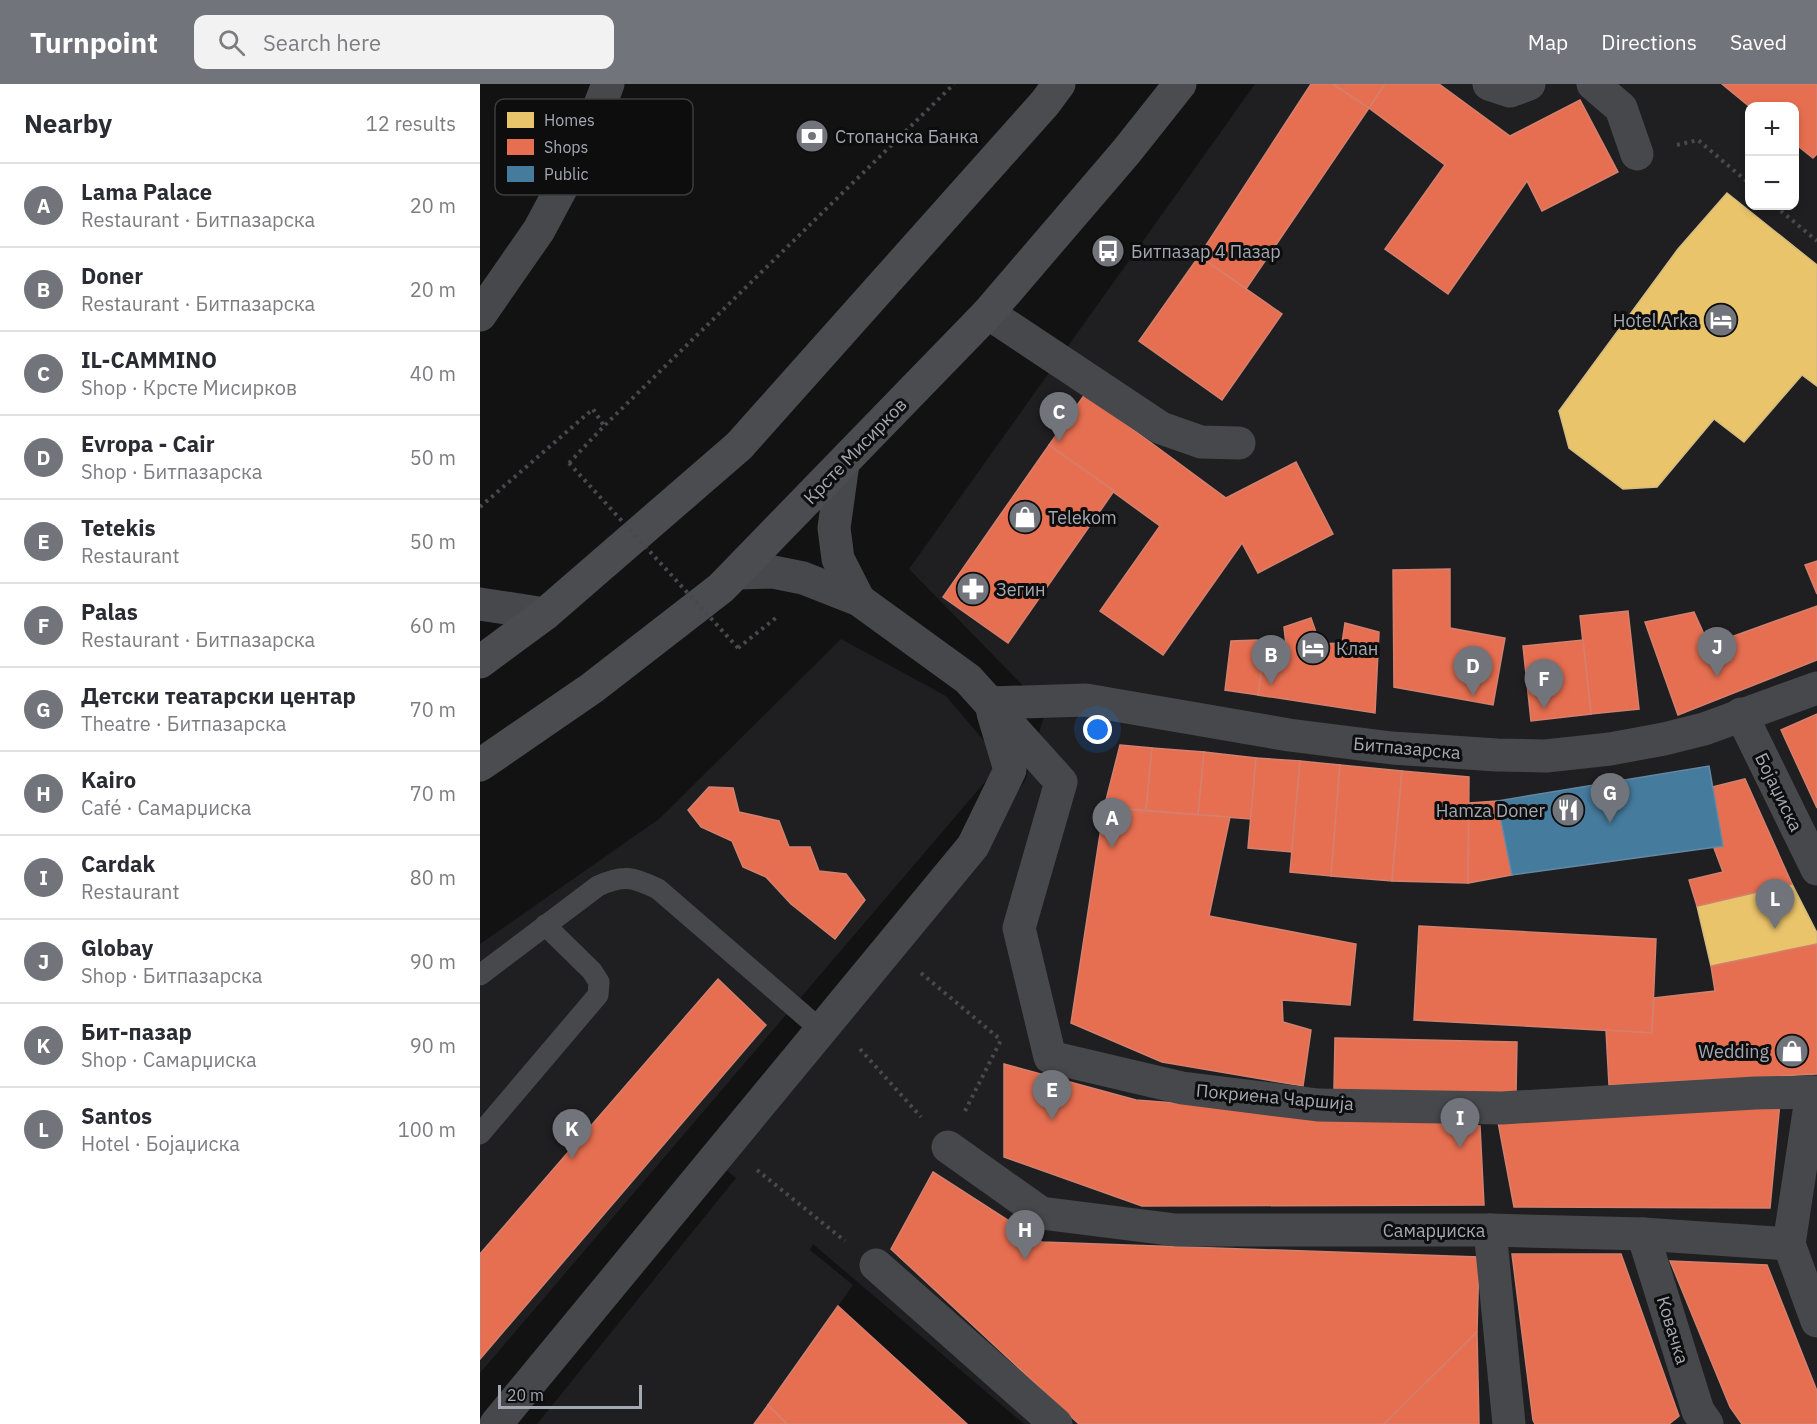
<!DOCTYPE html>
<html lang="en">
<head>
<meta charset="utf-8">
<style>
	:root { --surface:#fff; --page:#f2f2f3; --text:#2b2b33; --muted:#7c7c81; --line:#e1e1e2; --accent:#71747a }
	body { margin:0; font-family:"IBM Plex Sans",sans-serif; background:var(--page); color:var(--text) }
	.controls { position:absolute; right:18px; top:18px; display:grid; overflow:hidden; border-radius:12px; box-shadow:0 3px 9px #0003 }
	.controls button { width:54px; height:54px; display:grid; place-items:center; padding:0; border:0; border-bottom:2px solid var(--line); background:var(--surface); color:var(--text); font:30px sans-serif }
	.scale { position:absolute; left:18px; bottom:15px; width:144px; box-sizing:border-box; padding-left:6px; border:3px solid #a4a8b2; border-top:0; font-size:16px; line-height:21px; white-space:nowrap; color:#a4a8b2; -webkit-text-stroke:4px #0d0d0e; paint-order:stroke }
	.you { position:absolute; left:618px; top:646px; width:21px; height:21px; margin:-15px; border:4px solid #fff; border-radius:50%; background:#1a73e8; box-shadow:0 0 0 9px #1a73e833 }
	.badge { display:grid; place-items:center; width:39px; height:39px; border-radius:50%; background:var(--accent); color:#fff; font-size:20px; font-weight:700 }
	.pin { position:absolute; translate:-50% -50px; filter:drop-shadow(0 2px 3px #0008) }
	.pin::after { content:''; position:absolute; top:32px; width:21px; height:18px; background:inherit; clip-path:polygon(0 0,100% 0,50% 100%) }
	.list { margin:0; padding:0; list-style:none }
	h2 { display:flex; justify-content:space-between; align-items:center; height:78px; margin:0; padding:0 24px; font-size:26px }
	h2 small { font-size:20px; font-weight:400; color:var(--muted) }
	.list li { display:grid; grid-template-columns:39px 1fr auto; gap:18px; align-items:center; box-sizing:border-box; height:84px; padding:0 24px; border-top:2px solid var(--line) }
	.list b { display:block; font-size:22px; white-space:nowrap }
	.list p { margin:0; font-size:20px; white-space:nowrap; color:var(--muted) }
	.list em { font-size:20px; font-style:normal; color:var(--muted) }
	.icon { flex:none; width:33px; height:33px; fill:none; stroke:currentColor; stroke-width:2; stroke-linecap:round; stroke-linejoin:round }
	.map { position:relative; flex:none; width:1337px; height:1340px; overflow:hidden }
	header { display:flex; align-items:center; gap:36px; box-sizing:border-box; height:84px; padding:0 30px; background:var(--accent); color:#fff }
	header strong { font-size:28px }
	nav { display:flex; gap:33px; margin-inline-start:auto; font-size:21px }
	.search { width:420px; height:54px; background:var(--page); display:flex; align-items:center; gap:15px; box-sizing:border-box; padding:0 21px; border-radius:12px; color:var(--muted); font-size:22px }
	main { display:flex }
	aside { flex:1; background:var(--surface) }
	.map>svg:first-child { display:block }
	.built { fill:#1f1f21; fill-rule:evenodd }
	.homes { fill:#e9c46a; stroke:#d4bc80; stroke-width:1.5 }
	.shops { fill:#e76f51; stroke:#d3806e; stroke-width:1.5 }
	.public { fill:#457b9d; stroke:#6288a3; stroke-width:1.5 }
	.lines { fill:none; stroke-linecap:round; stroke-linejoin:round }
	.path { stroke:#48494c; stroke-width:4; stroke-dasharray:3 4.5; stroke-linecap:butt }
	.lane { stroke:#47484b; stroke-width:21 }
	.street { stroke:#47484b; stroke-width:33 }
	.secondary { stroke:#4b4c4f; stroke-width:33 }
	.path-bridge { stroke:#48494c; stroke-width:4; stroke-dasharray:3 4.5; stroke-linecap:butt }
	.labels { text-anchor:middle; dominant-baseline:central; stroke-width:6; stroke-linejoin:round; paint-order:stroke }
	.poi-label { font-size:18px; fill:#a4a8b2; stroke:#0d0d0e; text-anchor:start }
	.street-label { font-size:18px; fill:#a4a8b2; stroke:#0d0d0e }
	.key { fill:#0d0d0e; stroke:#3a3c3f; stroke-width:1.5 }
	.key-label { font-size:16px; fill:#a4a8b2 }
</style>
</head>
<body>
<header>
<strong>Turnpoint</strong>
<div class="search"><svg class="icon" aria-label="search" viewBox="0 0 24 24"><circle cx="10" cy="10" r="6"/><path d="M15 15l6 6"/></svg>Search here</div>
<nav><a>Map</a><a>Directions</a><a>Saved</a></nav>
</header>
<main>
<aside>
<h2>Nearby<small>12 results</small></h2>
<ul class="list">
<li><span class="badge">A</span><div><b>Lama Palace</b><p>Restaurant · Битпазарска</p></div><em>20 m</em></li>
<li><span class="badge">B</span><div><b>Doner</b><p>Restaurant · Битпазарска</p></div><em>20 m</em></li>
<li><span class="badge">C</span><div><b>IL-CAMMINO</b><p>Shop · Крсте Мисирков</p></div><em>40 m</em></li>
<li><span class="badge">D</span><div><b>Evropa - Cair</b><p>Shop · Битпазарска</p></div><em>50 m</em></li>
<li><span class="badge">E</span><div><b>Tetekis</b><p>Restaurant</p></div><em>50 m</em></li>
<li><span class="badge">F</span><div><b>Palas</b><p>Restaurant · Битпазарска</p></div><em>60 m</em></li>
<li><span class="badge">G</span><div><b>Детски театарски центар</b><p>Theatre · Битпазарска</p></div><em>70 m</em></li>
<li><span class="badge">H</span><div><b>Kairo</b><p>Café · Самарџиска</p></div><em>70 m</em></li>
<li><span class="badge">I</span><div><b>Cardak</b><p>Restaurant</p></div><em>80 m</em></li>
<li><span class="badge">J</span><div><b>Globay</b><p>Shop · Битпазарска</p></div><em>90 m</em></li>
<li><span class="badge">K</span><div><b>Бит-пазар</b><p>Shop · Самарџиска</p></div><em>90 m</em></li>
<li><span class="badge">L</span><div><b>Santos</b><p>Hotel · Бојаџиска</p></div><em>100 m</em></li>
</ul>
</aside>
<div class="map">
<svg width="1337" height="1340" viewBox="0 0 1337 1340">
	<rect width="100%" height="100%" fill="#121213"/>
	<g class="built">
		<path d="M775,0H1337V1340H544L333,1160L330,1166L373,1201L274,1340H57L256,1094L238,1079L545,697L566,625L429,485ZM1270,22H1314V122H1270Z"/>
		<polygon points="361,555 466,612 522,678 0,1289 0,860 179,735"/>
	</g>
	<g class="homes">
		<polygon points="1247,109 1337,181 1337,302 1322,291 1264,358 1234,335 1177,403 1143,405 1089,364 1079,327 1198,165"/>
		<polygon points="1312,800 1337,849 1337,860 1231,882 1217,822"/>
	</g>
	<g class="shops">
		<polygon points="831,0 853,0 889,24 766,205 719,172"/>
		<polygon points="853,0 905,0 889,24"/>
		<polygon points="905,0 959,0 1030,52 1100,16 1138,88 1062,127 1047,97 968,210 905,165 965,81 889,24"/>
		<polygon points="1242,0 1337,0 1337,70 1333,74 1314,59 1314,22 1270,23"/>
		<polygon points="719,172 802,230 742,316 659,257"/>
		<polygon points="605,310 746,414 816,378 853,450 778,489 762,459 683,571 620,527 680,442 569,361"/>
		<polygon points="569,361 634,407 528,559 463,513"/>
		<polygon points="1337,477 1337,510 1325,481"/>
		<polygon points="970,485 970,544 1025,554 1013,621 914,603 913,486"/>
		<polygon points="1337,522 1337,576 1198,631 1165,538 1214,528 1229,561"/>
		<polygon points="1148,527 1159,625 1111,630 1100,532"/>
		<polygon points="831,534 840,560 862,559 865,539 899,548 895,629 778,611 784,569 807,570 804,543"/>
		<polygon points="778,556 784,569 778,611 745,606 751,557"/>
		<polygon points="1103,556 1111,630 1051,637 1043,562"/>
		<polygon points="1337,630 1337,724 1301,646"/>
		<polygon points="640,661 672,664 666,726 624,724"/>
		<polygon points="672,664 724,668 718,731 666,726"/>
		<polygon points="724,668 776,674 771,735 718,731"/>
		<polygon points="776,674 820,677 812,768 768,764"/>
		<polygon points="820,677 860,681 851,792 810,788"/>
		<polygon points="860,681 922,687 912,797 851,792"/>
		<polygon points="922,687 989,693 988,799 912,797"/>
		<polygon points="1265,695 1312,800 1217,822 1209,796 1243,788 1234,764 1243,762 1232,703"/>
		<polygon points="229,703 253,704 259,728 299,737 309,763 330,763 339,787 366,790 385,816 355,855 311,820 286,793 263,783 252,757 221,743 208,726"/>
		<polygon points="1017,717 1032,791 988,799 989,719"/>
		<polygon points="624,724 750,733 729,832 876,860 870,921 802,916 803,938 831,946 823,1002 682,978 591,939"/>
		<polygon points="939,842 1176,855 1172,949 934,936"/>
		<polygon points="1337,860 1337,990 1129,1001 1126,946 1172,949 1174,914 1235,907 1231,882"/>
		<polygon points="238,895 286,941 0,1275 0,1170"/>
		<polygon points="855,954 1037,958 1036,1009 854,1006"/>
		<polygon points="524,980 656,1016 1000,1042 1004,1121 662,1122 524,1073"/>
		<polygon points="1300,1018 1290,1124 1034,1123 1018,1038"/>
		<polygon points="453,1088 562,1158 999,1173 997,1248 904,1340 599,1340 411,1165"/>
		<polygon points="1032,1170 1141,1170 1199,1332 1189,1340 1055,1340 1053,1336"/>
		<polygon points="1190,1177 1287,1181 1337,1307 1337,1340 1262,1340 1250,1323"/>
		<polygon points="358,1222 487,1340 307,1340 288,1321"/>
		<polygon points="997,1248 999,1340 904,1340"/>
		<polygon points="288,1321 307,1340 274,1340"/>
	</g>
	<polygon class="public" points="1229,682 1243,762 1032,791 1017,717"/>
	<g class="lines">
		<g class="path">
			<polyline points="1197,61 1218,56 1270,100"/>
			<polyline points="1295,122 1337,157"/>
			<polyline points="89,379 124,342 474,0"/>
			<polyline points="0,423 113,325 124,342"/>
			<polyline points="258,564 297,533"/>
			<polyline points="441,889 521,956"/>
			<polyline points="380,965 441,1033"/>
			<polyline points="485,1027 521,956"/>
			<polyline points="277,1086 365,1157"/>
		</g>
		<g class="lane">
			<path d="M0,891L118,802C143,790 153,793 178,805L341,946"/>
			<polyline points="0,1050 118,911 119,898 112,887 65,841"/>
		</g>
		<g class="street">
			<polyline points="1009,0 1030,7 1049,0"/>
			<polyline points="1113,0 1141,24 1157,70"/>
			<polyline points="508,229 681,344 721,358 759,359"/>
			<polyline points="0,231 59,146 104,62 128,0"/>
			<polyline points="363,379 354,444 358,475 379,516"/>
			<polyline points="257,489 293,488 323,494 379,516 488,595 581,698 539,844 570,973 702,1004 838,1021 1022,1024 1275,1009 1337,1008"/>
			<polyline points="0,520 65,530"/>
			<polyline points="510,619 606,616 809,651 912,664 1017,671 1066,672 1130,665 1184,655 1224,645 1337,604"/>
			<polyline points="1261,630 1337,785"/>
			<polyline points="1332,1008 1309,1160 1337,1237"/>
			<polyline points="468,1063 561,1129 696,1146 1010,1146 1163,1150 1309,1160"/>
			<polyline points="1010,1146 1029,1340"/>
			<polyline points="1163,1150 1218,1327 1227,1340"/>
			<polyline points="396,1181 576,1340"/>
			<polyline points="16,1340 493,762 530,686 513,629"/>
		</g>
		<g class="secondary">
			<polyline points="0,578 65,530 259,362 565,19 579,0"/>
			<polyline points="0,681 112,604 241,504 508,229 646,68 700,0"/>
		</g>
		<polyline class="path-bridge" points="89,379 258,564"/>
	</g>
	<defs>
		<g id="bank-disc" transform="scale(1.725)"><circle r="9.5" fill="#71747a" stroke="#0d0d0e"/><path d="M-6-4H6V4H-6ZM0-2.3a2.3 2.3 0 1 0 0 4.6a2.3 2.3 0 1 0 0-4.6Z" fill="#fff"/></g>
		<g id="bus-disc" transform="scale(1.725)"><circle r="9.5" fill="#71747a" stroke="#0d0d0e"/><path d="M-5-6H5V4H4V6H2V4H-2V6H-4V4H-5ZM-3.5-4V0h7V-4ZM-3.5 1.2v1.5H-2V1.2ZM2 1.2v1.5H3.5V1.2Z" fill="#fff"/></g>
		<g id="hotel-disc" transform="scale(1.725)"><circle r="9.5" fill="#71747a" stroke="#0d0d0e"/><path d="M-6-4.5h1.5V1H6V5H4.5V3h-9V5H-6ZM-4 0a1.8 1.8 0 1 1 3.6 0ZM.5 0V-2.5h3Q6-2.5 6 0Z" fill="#fff"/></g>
		<g id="shop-disc" transform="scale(1.725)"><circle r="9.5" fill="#71747a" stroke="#0d0d0e"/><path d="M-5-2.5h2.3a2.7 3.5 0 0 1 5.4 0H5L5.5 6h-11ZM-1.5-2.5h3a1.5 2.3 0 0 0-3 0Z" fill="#fff"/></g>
		<g id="pharmacy-disc" transform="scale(1.725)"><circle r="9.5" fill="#71747a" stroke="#0d0d0e"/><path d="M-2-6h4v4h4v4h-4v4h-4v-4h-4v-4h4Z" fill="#fff"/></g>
		<g id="restaurant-disc" transform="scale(1.725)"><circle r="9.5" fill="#71747a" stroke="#0d0d0e"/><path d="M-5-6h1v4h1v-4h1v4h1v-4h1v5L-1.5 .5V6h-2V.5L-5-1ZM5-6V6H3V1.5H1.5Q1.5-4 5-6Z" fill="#fff"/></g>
	</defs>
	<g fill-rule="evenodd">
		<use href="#bank-disc" x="332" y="52"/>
		<use href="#bus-disc" x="628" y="167"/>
		<use href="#hotel-disc" x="1241" y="236"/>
		<use href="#shop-disc" x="545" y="433"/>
		<use href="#pharmacy-disc" x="493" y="505"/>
		<use href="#hotel-disc" x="833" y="564"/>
		<use href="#restaurant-disc" x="1088" y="726"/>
		<use href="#shop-disc" x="1312" y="967"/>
	</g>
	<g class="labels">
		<g class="poi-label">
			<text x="355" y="52">Стопанска Банка</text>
			<text x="651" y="167">Битпазар 4 Пазар</text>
			<text x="1218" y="236" text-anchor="end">Hotel Arka</text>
			<text x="568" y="433">Telekom</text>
			<text x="516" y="505">Зегин</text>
			<text x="856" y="564">Клан</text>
			<text x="1065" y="726" text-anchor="end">Hamza Doner</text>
			<text x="1289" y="967" text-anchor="end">Wedding</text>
		</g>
		<g class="street-label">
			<text transform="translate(375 367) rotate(-46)">Крсте Мисирков</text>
			<text transform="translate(927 664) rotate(5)">Битпазарска</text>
			<text transform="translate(1299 708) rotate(64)">Бојаџиска</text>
			<text transform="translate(795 1013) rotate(5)">Покриена Чаршија</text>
			<text x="954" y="1146">Самарџиска</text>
			<text transform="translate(1193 1246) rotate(73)">Ковачка</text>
		</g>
	</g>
	<rect x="15" y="15" width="198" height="96" rx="9" class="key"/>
	<rect x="27" y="28" width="27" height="16" fill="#e9c46a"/>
	<rect x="27" y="55" width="27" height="16" fill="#e76f51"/>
	<rect x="27" y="82" width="27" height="16" fill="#457b9d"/>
	<g class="key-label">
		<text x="64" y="42">Homes</text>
		<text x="64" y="69">Shops</text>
		<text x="64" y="96">Public</text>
	</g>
</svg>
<div class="controls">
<button>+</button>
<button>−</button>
</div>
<div class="scale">20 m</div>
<div class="you"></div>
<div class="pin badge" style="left:632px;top:764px">A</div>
<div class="pin badge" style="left:791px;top:601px">B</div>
<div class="pin badge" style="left:579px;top:358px">C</div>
<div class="pin badge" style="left:993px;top:612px">D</div>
<div class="pin badge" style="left:572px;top:1036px">E</div>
<div class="pin badge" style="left:1064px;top:625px">F</div>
<div class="pin badge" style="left:1130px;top:739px">G</div>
<div class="pin badge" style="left:545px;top:1176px">H</div>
<div class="pin badge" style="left:980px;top:1064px">I</div>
<div class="pin badge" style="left:1237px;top:593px">J</div>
<div class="pin badge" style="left:92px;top:1075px">K</div>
<div class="pin badge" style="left:1295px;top:845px">L</div>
</div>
</main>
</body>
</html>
